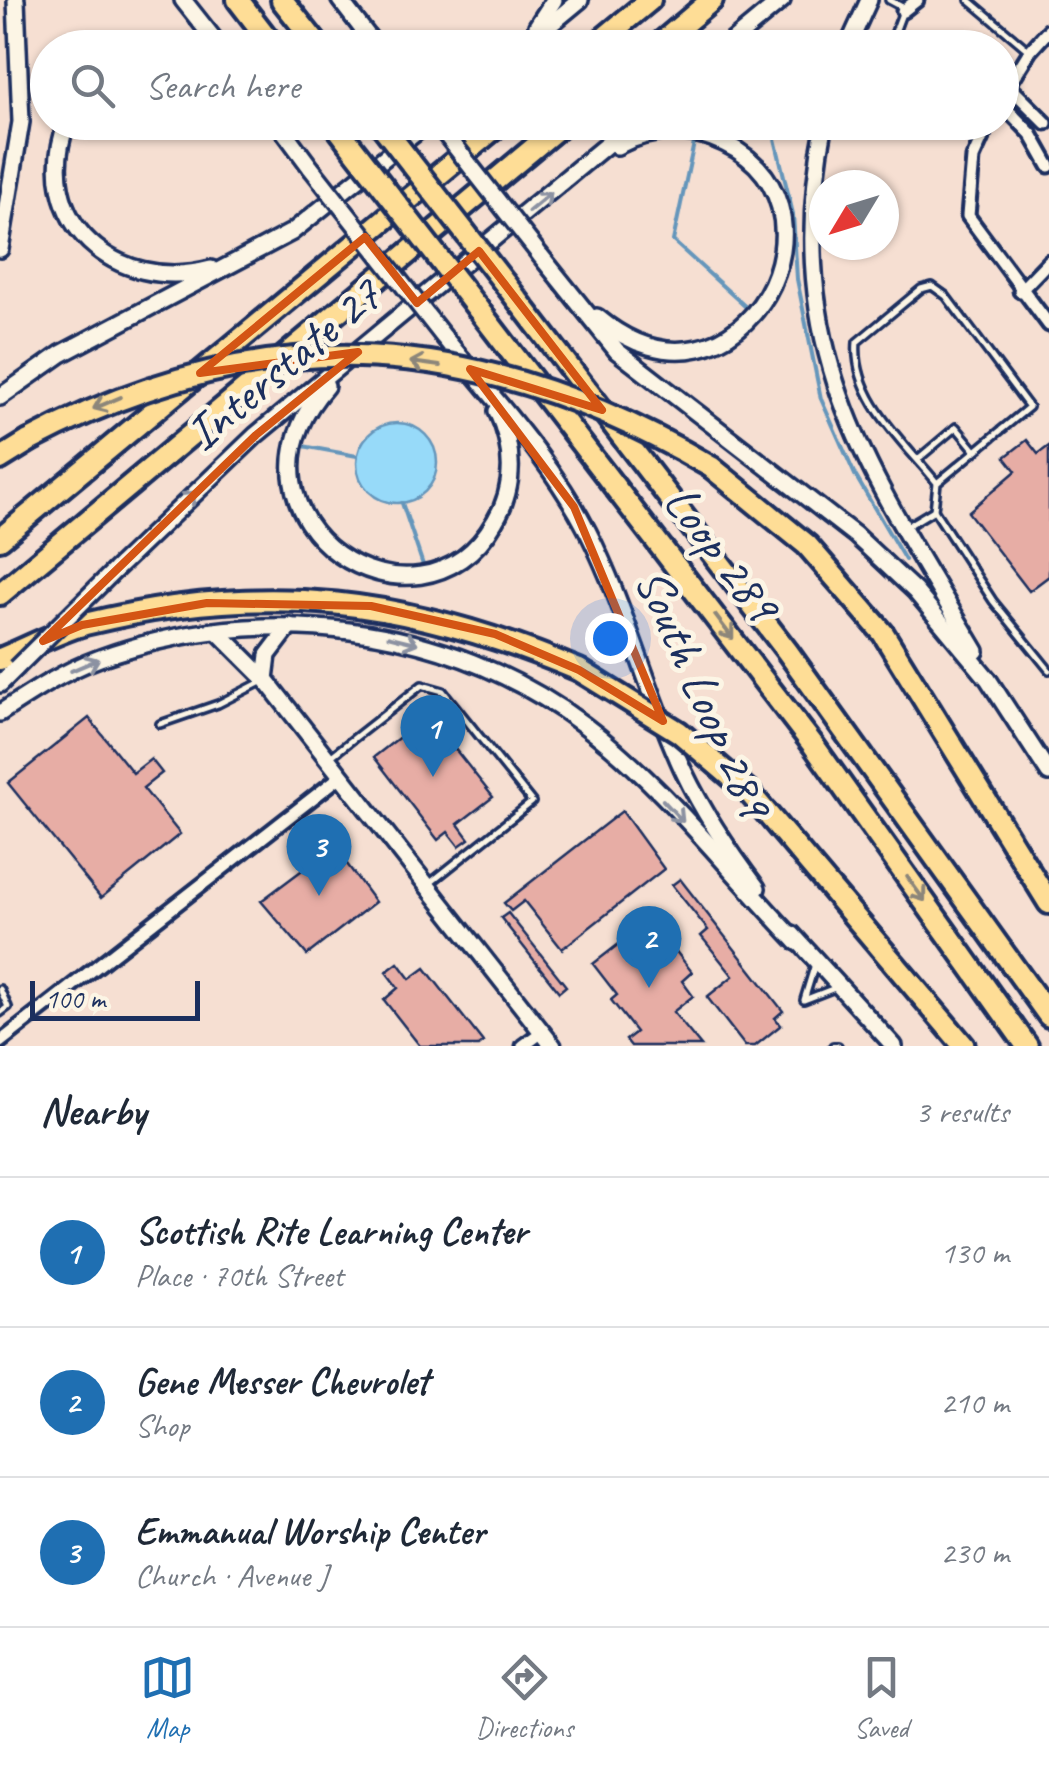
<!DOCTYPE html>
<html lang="en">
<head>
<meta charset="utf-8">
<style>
	:root { --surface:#fff; --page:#f6f6f7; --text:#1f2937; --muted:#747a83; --line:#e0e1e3; --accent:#1f6fb2 }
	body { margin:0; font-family:Caveat,sans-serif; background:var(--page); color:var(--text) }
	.compass { position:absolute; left:809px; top:170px; width:90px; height:90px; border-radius:50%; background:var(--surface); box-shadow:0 2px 8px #0004; rotate:232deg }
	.scale { position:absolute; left:30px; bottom:25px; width:170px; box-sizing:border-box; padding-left:10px; border:5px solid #1b2f5e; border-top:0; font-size:28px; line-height:35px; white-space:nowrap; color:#1b2f5e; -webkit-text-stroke:8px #fcf5e5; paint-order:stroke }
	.you { position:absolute; left:610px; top:638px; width:35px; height:35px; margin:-25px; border:8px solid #fff; border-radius:50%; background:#1a73e8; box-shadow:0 0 0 15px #1a73e833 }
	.badge { display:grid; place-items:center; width:65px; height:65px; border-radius:50%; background:var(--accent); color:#fff; font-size:32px; font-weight:700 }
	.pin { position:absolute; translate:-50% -82px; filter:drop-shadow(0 2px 5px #0008) }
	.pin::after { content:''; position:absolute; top:52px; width:35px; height:30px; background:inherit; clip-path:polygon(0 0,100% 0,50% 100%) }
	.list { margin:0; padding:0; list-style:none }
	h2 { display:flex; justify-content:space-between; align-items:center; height:130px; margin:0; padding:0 40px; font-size:42px }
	h2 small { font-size:32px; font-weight:400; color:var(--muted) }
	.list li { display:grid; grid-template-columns:65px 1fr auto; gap:30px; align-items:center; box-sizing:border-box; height:150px; padding:0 40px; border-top:2px solid var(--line) }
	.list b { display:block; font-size:38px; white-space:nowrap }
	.list p { margin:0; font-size:32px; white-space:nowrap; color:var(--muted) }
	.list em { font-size:32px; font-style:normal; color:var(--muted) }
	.icon { flex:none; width:55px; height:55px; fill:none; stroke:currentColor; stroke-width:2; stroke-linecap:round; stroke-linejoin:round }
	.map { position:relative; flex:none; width:1049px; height:1046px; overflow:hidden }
	.search { position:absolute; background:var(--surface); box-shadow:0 2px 8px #0004; left:30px; right:30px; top:30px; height:110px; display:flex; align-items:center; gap:25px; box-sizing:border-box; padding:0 35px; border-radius:55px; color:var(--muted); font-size:38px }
	.sheet { height:580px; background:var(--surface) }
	nav { display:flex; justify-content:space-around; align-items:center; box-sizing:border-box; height:140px; border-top:2px solid var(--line); background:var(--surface); font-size:28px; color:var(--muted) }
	nav a { display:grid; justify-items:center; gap:5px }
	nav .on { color:var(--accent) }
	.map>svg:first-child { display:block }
	.water { fill:#97daf9; stroke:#6596bb; stroke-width:2.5 }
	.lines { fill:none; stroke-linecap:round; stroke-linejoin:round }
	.stream { stroke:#6596bb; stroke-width:4 }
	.building { fill:#e7ada5; stroke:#1b2f5e; stroke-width:2.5 }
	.lane-casing { stroke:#1b2f5e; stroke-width:12 }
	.street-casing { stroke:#1b2f5e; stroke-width:19 }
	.secondary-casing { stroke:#1b2f5e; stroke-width:22 }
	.highway-casing { stroke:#1b2f5e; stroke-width:28 }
	.lane { stroke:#fcf5e5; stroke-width:5 }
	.street { stroke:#fcf5e5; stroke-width:11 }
	.secondary { stroke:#fcf5e5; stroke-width:15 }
	.highway { stroke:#fedd96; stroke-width:20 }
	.secondary-bridge-casing { stroke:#1b2f5e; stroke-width:22; stroke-linecap:butt }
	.highway-bridge-casing { stroke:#1b2f5e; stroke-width:28; stroke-linecap:butt }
	.secondary-bridge { stroke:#fcf5e5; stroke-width:15 }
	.highway-bridge { stroke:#fedd96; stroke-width:20 }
	.oneway { stroke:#8c92a2 }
	.oneway2 { stroke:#8c867a }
	.marked { fill:none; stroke:#d45514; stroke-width:8; stroke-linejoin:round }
	.labels { text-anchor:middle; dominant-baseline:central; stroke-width:10; stroke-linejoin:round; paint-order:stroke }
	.street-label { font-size:50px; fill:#1b2f5e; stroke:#fcf5e5 }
</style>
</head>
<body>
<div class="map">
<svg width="1049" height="1046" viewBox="0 0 1049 1046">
	<rect width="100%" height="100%" fill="#f6dfd2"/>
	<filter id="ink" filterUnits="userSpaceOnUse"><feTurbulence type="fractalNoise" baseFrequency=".01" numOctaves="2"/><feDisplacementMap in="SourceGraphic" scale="20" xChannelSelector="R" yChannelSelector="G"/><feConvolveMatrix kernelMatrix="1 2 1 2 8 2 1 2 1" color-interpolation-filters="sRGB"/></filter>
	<g filter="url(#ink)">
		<circle class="water" cx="397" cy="463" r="40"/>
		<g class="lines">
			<g class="stream">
				<polyline points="771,122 793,214 797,279 821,399 855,475 905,560"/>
				<polyline points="694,143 673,241 748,309"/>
				<polyline points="303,446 357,456"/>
				<polyline points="402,503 423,565"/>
			</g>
		</g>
		<g class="building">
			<polygon points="1027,440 1038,454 1049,446 1049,576 1029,591 968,512 1016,471 1005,457"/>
			<polygon points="428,715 493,797 458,824 469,839 459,846 448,832 438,840 374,757"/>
			<polygon points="89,718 133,773 151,759 162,773 143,788 180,834 101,898 8,783"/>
			<polygon points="622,811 664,869 562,949 524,901 511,911 504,903"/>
			<polygon points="330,841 375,902 307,955 261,901 321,856 317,851"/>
			<polygon points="680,879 783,1011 775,1018 781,1025 755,1046 745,1046 707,997 733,976 701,936 708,930 672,885"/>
			<polygon points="508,913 566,986 559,992 501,918"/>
			<polygon points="646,923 660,940 664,936 692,972 682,981 693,996 673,1012 701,1046 631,1046 626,1040 636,1032 611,1000 617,995 593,964"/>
			<polygon points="398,963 410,979 425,968 483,1042 478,1046 420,1046 384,1000 398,988 386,972"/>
		</g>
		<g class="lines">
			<g class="lane-casing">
				<g id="lane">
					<polyline points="889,0 904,8 889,48"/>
					<polyline points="969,0 1027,49"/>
					<polyline points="918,459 956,427 975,450"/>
					<path d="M934,510L937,483L1029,407L946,296L932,286L921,289L857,342C852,398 904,442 937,483"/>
					<polyline points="904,528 934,510 993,601 1049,670"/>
					<polyline points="160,724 218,704 263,681"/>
					<polyline points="329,758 422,685 443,691 532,802 429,884"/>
					<polyline points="815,964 804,1000 835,988"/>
					<polyline points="0,989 8,1007 0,1013"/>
					<polyline points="833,1046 838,1046"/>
				</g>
			</g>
			<g class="street-casing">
				<g id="street">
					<polyline points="903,11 917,0"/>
					<polyline points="1008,85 1046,123"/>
					<polyline points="1002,96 1030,51 1049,30"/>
					<polyline points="1002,104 1031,134 1049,166"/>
					<polyline points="989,122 973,158 968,216 1049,325"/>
					<polyline points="1020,291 1049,261"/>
					<polyline points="0,1042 341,776"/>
					<polyline points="523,1046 542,1032"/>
				</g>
			</g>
			<g class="secondary-casing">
				<g id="secondary">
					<polyline points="183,0 221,48"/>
					<polyline points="340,0 377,48"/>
					<polyline points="537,26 554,0"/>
					<polyline points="522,48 580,0"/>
					<polyline points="724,48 782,0"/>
					<polyline points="847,48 869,0"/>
					<path d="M67,122C30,221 116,294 211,269"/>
					<polyline points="277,122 311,168"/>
					<path d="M825,122C780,349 866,466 976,651"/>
					<polyline points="0,249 21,122 16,0"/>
					<polyline points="540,255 617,351 855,535 915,591 988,679 1049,773"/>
					<path d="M597,317C742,438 867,195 712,138C679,126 648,130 617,146"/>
					<path d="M443,336C494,399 551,460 588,532C627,609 647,694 684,772C704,814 729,851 757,888"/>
					<path d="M326,386C210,520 419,655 495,521C516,486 514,447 497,411"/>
					<polyline points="0,397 61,354 292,232 429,122"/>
					<polyline points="115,570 256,435 634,122"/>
					<polyline points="217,631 265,679 553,1046"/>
					<polyline points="265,679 268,655 290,626"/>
					<polyline points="0,684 16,668"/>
					<path d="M0,713C32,692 64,671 100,658C261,601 446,621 584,725C664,785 728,870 797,942"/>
					<polyline points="792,934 894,1046"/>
				</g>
			</g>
			<g class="highway-casing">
				<g id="highway">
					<polyline points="238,0 275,48"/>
					<polyline points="282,0 320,48"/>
					<polyline points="592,48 650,0"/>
					<polyline points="655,48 712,0"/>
					<polyline points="333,122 346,139"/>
					<polyline points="506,285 787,651 1049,1016"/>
					<polyline points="478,309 814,746 1027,1046"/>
					<polyline points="0,459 29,441"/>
					<polyline points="711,467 807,545 883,633 1049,903"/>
					<polyline points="0,539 502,122"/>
					<polyline points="0,594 565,122"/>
					<path d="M0,659C28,648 56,632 85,624C266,579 410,599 579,670"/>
					<polyline points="748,791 964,1046"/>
				</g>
			</g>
			<use href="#lane" class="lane"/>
			<use href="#street" class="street"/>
			<use href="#secondary" class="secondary"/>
			<use href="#highway" class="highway"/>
			<g class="secondary-bridge-casing">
				<g id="secondary-bridge">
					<polyline points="436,122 540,255"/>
					<polyline points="311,168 443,336"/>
					<polyline points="16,668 115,570"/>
				</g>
			</g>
			<g class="highway-bridge-casing">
				<g id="highway-bridge">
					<polyline points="379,122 506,285"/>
					<polyline points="346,139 478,309"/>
					<path d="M29,441C265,315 483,333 711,467"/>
					<polyline points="579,670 679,732 748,791"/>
				</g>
			</g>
			<use href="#secondary-bridge" class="secondary-bridge"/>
			<use href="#highway-bridge" class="highway-bridge"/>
		</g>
		<defs><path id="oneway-shaft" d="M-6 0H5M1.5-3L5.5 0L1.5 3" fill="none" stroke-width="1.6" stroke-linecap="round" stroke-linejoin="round" transform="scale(2.5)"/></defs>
		<g class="oneway">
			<use href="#oneway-shaft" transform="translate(540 202) rotate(-40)"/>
			<use href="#oneway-shaft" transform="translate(185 502) rotate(-44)"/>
			<use href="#oneway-shaft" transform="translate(403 640) rotate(14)"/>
			<use href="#oneway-shaft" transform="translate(85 665) rotate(-23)"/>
			<use href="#oneway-shaft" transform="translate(673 811) rotate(47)"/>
		</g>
		<g class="oneway2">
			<use href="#oneway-shaft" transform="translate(425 364) rotate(-172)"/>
			<use href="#oneway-shaft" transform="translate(107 403) rotate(157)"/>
			<use href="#oneway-shaft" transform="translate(724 627) rotate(53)"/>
			<use href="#oneway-shaft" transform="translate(916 889) rotate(54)"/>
		</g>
	</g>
	<path class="marked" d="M365,237L417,303L479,251L602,410L470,369L574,507L663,721L579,670L495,634L371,606L207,603L82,625L43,641L256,435L358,352L200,373Z"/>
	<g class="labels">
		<g class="street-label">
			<text transform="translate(283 364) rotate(-40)">Interstate 27</text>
			<text transform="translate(722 553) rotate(53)">Loop 289</text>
			<text transform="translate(704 693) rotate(66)">South Loop 289</text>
		</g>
	</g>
</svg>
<svg class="compass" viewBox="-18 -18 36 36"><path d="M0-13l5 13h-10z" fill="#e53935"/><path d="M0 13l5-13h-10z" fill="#747a83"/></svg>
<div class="scale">100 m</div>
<div class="you"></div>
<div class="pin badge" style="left:433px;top:777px">1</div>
<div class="pin badge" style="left:649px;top:988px">2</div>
<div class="pin badge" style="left:319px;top:896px">3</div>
<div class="search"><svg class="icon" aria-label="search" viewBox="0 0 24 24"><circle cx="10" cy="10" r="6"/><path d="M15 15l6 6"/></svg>Search here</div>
</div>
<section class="sheet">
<h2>Nearby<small>3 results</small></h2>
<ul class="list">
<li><span class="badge">1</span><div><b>Scottish Rite Learning Center</b><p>Place · 70th Street</p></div><em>130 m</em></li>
<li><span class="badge">2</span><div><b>Gene Messer Chevrolet</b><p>Shop</p></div><em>210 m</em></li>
<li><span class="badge">3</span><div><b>Emmanual Worship Center</b><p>Church · Avenue J</p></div><em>230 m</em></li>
</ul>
</section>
<nav>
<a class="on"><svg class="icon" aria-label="map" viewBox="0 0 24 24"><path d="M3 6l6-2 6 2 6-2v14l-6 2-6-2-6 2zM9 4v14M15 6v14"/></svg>Map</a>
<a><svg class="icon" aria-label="directions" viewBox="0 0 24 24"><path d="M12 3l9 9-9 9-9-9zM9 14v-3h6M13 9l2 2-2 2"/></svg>Directions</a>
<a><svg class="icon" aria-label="saved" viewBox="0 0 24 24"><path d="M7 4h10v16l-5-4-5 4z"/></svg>Saved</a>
</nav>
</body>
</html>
